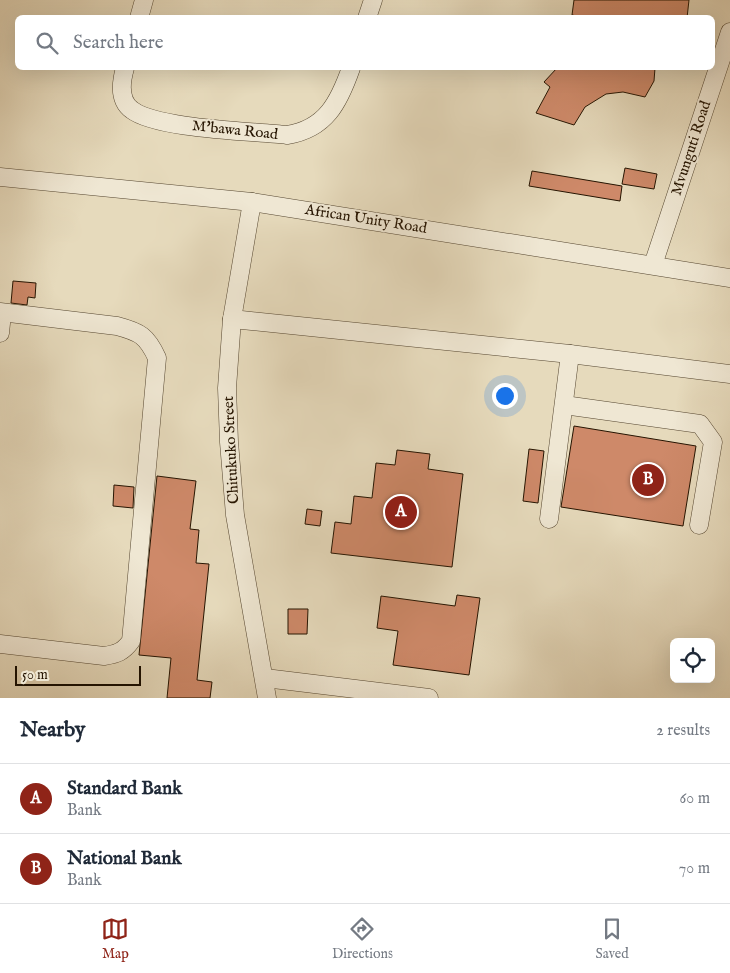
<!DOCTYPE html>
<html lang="en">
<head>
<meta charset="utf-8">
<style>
	:root { --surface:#fff; --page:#f6f6f7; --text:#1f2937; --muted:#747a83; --line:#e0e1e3; --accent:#8f2418 }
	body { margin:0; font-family:"IM FELL English",serif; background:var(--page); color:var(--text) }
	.controls { position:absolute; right:15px; bottom:15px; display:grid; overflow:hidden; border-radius:8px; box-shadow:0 5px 20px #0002 }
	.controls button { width:45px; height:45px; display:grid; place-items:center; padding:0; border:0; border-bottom:1px solid var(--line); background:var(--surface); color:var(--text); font:25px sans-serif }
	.scale { position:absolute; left:15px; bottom:12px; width:126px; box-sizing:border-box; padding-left:5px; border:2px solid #251401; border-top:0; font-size:14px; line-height:18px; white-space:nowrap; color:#251401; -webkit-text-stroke:4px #efe7d3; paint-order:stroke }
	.you { position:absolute; left:504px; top:395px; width:18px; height:18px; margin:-12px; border:4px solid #fff; border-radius:50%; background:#1a73e8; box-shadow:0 0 0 8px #1a73e833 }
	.badge { display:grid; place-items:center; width:32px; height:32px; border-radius:50%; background:var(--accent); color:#fff; font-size:16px; font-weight:700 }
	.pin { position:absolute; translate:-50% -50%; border:2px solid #fff; box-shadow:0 1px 5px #0006 }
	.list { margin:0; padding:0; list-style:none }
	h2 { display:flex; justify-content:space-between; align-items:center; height:65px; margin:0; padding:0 20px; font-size:21px }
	h2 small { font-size:16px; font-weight:400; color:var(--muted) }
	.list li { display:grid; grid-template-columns:32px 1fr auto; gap:15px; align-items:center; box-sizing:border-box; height:70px; padding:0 20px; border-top:1px solid var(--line) }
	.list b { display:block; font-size:19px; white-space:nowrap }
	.list p { margin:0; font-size:16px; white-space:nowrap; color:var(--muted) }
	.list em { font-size:16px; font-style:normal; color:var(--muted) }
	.icon { flex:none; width:28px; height:28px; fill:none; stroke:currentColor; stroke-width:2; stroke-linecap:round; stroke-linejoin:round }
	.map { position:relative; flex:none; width:730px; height:698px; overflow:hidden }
	.search { position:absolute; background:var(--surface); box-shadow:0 5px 20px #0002; left:15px; right:15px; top:15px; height:55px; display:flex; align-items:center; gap:12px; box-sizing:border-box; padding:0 18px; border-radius:8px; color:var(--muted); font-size:19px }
	.sheet { height:205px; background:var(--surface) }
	nav { display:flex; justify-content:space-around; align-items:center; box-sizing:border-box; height:70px; border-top:1px solid var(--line); background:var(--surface); font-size:14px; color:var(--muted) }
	nav a { display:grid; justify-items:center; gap:2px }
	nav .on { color:var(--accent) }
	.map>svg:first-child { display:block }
	.building { fill:#ce8969; stroke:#251401 }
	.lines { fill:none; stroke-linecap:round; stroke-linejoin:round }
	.minor-casing { stroke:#554630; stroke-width:19 }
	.minor { stroke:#efe7d3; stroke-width:18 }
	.labels { text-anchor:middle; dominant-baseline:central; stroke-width:4; stroke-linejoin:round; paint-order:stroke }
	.street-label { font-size:15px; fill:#251401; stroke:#efe7d3 }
</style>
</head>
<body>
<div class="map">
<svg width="730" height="698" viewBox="0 0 730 698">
	<rect width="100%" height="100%" fill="#e6dabc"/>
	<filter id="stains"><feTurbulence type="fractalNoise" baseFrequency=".004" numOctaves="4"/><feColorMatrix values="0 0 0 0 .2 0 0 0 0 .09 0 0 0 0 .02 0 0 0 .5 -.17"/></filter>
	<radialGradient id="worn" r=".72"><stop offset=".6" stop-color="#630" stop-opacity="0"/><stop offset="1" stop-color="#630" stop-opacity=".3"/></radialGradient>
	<g class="building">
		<polygon points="574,0 689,0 687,18 587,18 572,15"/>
		<polygon points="557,68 655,68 654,81 645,97 623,92 606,94 585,107 574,125 536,113 550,87 544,82"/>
		<polygon points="625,168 657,174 654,189 622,184"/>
		<polygon points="532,171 622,186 620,201 529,186"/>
		<polygon points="13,281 36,283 35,298 28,297 27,305 11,303"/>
		<polygon points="574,426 696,446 683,526 561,507"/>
		<polygon points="529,449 544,451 538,503 523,501"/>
		<polygon points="397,450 430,454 428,469 463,474 452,567 331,553 335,522 351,524 354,496 372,498 376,463 395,465"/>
		<polygon points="157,476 196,481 190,529 199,530 196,563 209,564 197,680 212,682 210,698 167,698 171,658 139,655"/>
		<polygon points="114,485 134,487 133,508 113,506"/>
		<polygon points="307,509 322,511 320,526 305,524"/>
		<polygon points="457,595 480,598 469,675 393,665 398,631 377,628 381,596 455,606"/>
		<polygon points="288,609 308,609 307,634 288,634"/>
	</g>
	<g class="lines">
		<g class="minor-casing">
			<g id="minor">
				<polyline points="139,18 144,0"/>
				<polyline points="367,18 373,0"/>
				<path d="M125,68C121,82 118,100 132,110C157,129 252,131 287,135C326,129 339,102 351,68"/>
				<polyline points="0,177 252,202 730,278"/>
				<polyline points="252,202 232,319 227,388 229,442 235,515 267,698"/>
				<polyline points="653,265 730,32"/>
				<path d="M0,312L117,326C140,332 147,336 157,358L131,641C123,652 117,654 104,656L0,644"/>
				<polyline points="232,319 570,354 730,374"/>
				<polyline points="0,333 2,313"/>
				<polyline points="564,405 700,424 713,442 699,525"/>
				<polyline points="549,519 570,354"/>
				<polyline points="265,678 429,698"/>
			</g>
		</g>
		<use href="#minor" class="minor"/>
	</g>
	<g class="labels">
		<g class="street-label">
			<text transform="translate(235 130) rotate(6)">M'bawa Road</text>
			<text transform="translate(691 148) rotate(-72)">Mvunguti Road</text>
			<text transform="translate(366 219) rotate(9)">African Unity Road</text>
			<text transform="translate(231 450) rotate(-93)">Chitukuko Street</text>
		</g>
	</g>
	<rect width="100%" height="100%" filter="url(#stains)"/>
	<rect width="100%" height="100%" fill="url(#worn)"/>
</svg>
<div class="controls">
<button><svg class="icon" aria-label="locate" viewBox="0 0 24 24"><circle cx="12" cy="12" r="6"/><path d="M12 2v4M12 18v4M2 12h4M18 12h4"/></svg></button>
</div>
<div class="scale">50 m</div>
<div class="you"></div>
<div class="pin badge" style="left:401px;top:512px">A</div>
<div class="pin badge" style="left:648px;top:480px">B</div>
<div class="search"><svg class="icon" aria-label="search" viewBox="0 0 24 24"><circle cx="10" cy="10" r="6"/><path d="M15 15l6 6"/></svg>Search here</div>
</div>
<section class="sheet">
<h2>Nearby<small>2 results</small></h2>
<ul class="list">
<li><span class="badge">A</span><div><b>Standard Bank</b><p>Bank</p></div><em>60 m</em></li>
<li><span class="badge">B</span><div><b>National Bank</b><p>Bank</p></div><em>70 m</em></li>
</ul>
</section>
<nav>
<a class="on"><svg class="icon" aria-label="map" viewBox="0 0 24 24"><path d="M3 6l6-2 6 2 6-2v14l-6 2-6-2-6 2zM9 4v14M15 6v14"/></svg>Map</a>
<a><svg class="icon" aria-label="directions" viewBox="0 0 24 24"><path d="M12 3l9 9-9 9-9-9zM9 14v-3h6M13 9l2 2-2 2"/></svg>Directions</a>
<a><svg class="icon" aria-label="saved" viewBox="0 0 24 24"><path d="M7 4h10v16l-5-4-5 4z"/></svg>Saved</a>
</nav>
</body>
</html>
